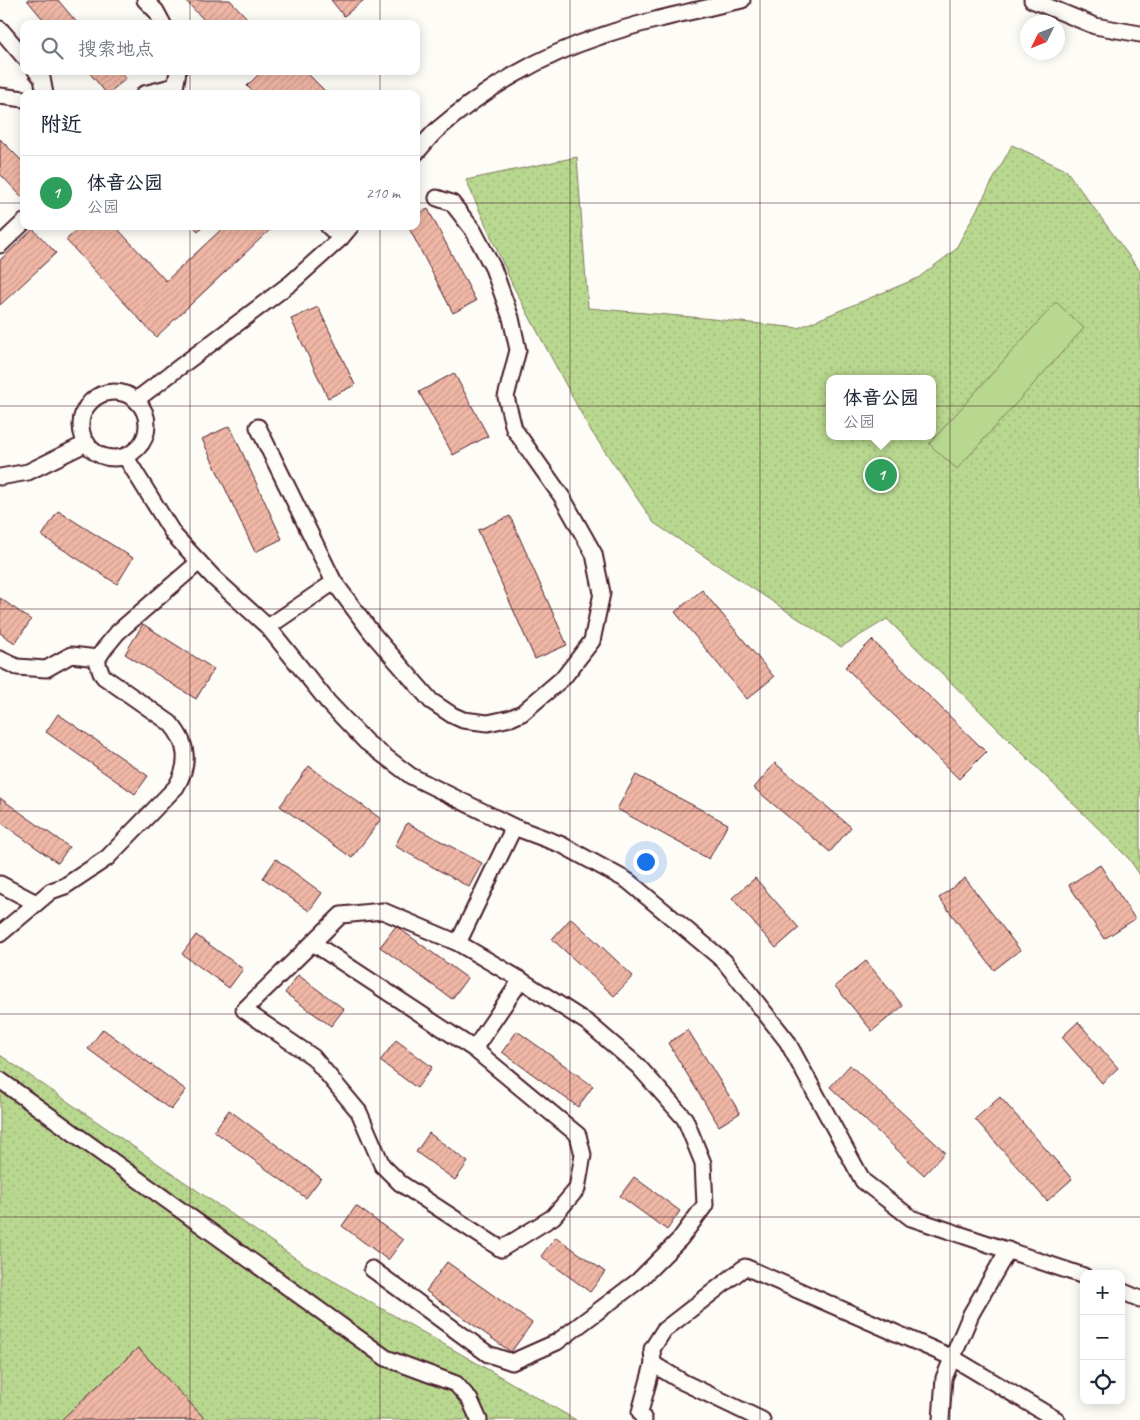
<!DOCTYPE html>
<html lang="zh">
<head>
<meta charset="utf-8">
<style>
	:root { --surface:#fff; --page:#f6f6f7; --text:#1f2937; --muted:#747a83; --line:#e0e1e3; --accent:#b45309 }
	body { margin:0; font-family:Caveat,"LXGW WenKai TC",sans-serif; background:var(--page); color:var(--text) }
	.controls { position:absolute; right:15px; bottom:15px; display:grid; overflow:hidden; border-radius:10px; box-shadow:0 2px 12px #0003 }
	.controls button { width:45px; height:45px; display:grid; place-items:center; padding:0; border:0; border-bottom:1px solid var(--line); background:var(--surface); color:var(--text); font:25px sans-serif }
	.compass { position:absolute; left:1020px; top:15px; width:45px; height:45px; border-radius:50%; background:var(--surface); box-shadow:0 2px 12px #0003; rotate:227deg }
	.you { position:absolute; left:645px; top:861px; width:18px; height:18px; margin:-12px; border:4px solid #fff; border-radius:50%; background:#1a73e8; box-shadow:0 0 0 8px #1a73e833 }
	.badge { display:grid; place-items:center; width:32px; height:32px; border-radius:50%; background:var(--accent); color:#fff; font-size:16px; font-weight:700 }
	.pin { position:absolute; translate:-50% -50%; border:2px solid #fff; box-shadow:0 1px 5px #0006 }
	.popup { position:absolute; left:826px; top:375px; width:110px; height:65px; box-sizing:border-box; display:grid; place-content:center; border-radius:10px; background:var(--surface); filter:drop-shadow(0 1px 4px #0005); font-size:16px; white-space:nowrap; color:var(--muted) }
	.popup b { font-size:19px; color:var(--text) }
	.popup::after { content:''; position:absolute; left:50%; top:100%; margin-left:-10px; border:10px solid transparent; border-top-color:var(--surface) }
	.list { margin:0; padding:0; list-style:none }
	h2 { display:flex; justify-content:space-between; align-items:center; height:65px; margin:0; padding:0 20px; font-size:21px }
	h2 small { font-size:16px; font-weight:400; color:var(--muted) }
	.list li { display:grid; grid-template-columns:32px 1fr auto; gap:15px; align-items:center; box-sizing:border-box; height:75px; padding:0 20px; border-top:1px solid var(--line) }
	.list b { display:block; font-size:19px; white-space:nowrap }
	.list p { margin:0; font-size:16px; white-space:nowrap; color:var(--muted) }
	.list em { font-size:16px; font-style:normal; color:var(--muted) }
	.icon { flex:none; width:28px; height:28px; fill:none; stroke:currentColor; stroke-width:2; stroke-linecap:round; stroke-linejoin:round }
	.map { position:relative; flex:none; width:1140px; height:1420px; overflow:hidden }
	.search { position:absolute; background:var(--surface); box-shadow:0 2px 12px #0003; left:20px; top:20px; width:400px; height:55px; display:flex; align-items:center; gap:12px; box-sizing:border-box; padding:0 18px; border-radius:10px; color:var(--muted); font-size:19px }
	.panel { position:absolute; background:var(--surface); box-shadow:0 2px 12px #0003; left:20px; top:90px; width:400px; height:140px; border-radius:10px }
	.map>svg:first-child { display:block }
	.green { fill:url(#green-dots); stroke:#817b5d; fill-rule:evenodd }
	.pitch { fill:#b8d78f; stroke:#817b5d }
	.building { fill:url(#building-hatch); stroke:#4a1f2b }
	.lines { fill:none; stroke-linecap:round; stroke-linejoin:round }
	.minor-casing { stroke:#4a1f2b; stroke-width:19 }
	.minor { stroke:#fdfcf7; stroke-width:15 }
	.grid { fill:none; stroke:#4a1f2b; stroke-width:1; stroke-opacity:0.55 }
</style>
</head>
<body>
<div class="map">
<svg width="1140" height="1420" viewBox="0 0 1140 1420">
	<defs>
		<pattern id="green-dots" width="8" height="8" patternUnits="userSpaceOnUse" patternTransform="scale(1.25)"><rect width="8" height="8" fill="#b8d78f"/><path d="M2 2h.1M6 6h.1" fill="none" stroke="#a0b87c" stroke-width="1.8" stroke-linecap="round"/></pattern>
		<pattern id="building-hatch" width="6" height="6" patternUnits="userSpaceOnUse" patternTransform="scale(1.25)"><rect width="6" height="6" fill="#f0b7a6"/><path d="M-1 1l2-2M0 6l6-6M5 7l2-2" fill="none" stroke="#cf9d8f"/></pattern>
	</defs>
	<rect width="100%" height="100%" fill="#fdfcf7"/>
	<filter id="ink" filterUnits="userSpaceOnUse"><feTurbulence type="fractalNoise" baseFrequency=".02" numOctaves="2"/><feDisplacementMap in="SourceGraphic" scale="10" xChannelSelector="R" yChannelSelector="G"/><feConvolveMatrix kernelMatrix="1 2 1 2 8 2 1 2 1" color-interpolation-filters="sRGB"/></filter>
	<g filter="url(#ink)">
		<g class="green">
			<path d="M1012,145L1066,170L1140,271V875L1129,859L887,619L841,647L654,523L589,428L513,286L466,180L577,157L588,308L703,318L798,328L918,278L955,250ZM830,379H932V436H830Z"/>
			<polygon points="0,1055 304,1264 576,1420 0,1420"/>
		</g>
		<polygon class="pitch" points="1056,302 1084,328 957,469 929,444"/>
		<g class="building">
			<polygon points="27,0 58,0 78,24 47,24"/>
			<polygon points="185,0 230,0 249,20 245,24 208,24"/>
			<polygon points="331,0 364,0 344,16"/>
			<polygon points="88,71 119,71 126,79 107,94"/>
			<polygon points="262,71 305,71 328,94 255,94 247,86"/>
			<polygon points="0,139 24,163 24,199 0,174"/>
			<polygon points="428,209 476,301 453,313 408,226 416,226 416,215"/>
			<polygon points="81,226 115,226 166,281 225,226 274,226 156,337 66,240"/>
			<polygon points="193,226 203,226 198,231"/>
			<polygon points="33,229 56,253 0,305 0,260"/>
			<polygon points="318,307 355,385 328,398 291,319"/>
			<polygon points="454,373 488,436 453,455 419,392"/>
			<polygon points="230,426 282,539 255,552 202,439"/>
			<polygon points="58,511 133,558 117,584 42,536"/>
			<polygon points="510,516 567,645 535,659 478,530"/>
			<polygon points="702,590 774,677 747,699 675,612"/>
			<polygon points="0,598 31,620 15,643 0,633"/>
			<polygon points="143,624 214,669 196,699 125,654"/>
			<polygon points="872,640 986,752 959,779 845,667"/>
			<polygon points="58,714 148,776 135,794 46,732"/>
			<polygon points="775,763 851,827 830,852 754,788"/>
			<polygon points="309,766 381,819 352,858 280,806"/>
			<polygon points="636,775 728,824 709,859 617,809"/>
			<polygon points="0,798 69,847 58,863 0,822"/>
			<polygon points="407,823 482,863 469,887 395,846"/>
			<polygon points="276,859 322,893 309,911 263,878"/>
			<polygon points="1100,865 1135,919 1104,939 1069,885"/>
			<polygon points="755,878 799,928 776,948 732,898"/>
			<polygon points="965,878 1020,950 994,970 939,898"/>
			<polygon points="571,918 633,976 614,996 552,939"/>
			<polygon points="396,926 467,978 452,999 380,947"/>
			<polygon points="196,935 243,969 229,988 182,954"/>
			<polygon points="866,961 903,1006 872,1031 835,986"/>
			<polygon points="298,975 344,1009 331,1026 285,993"/>
			<polygon points="1078,1022 1118,1068 1102,1083 1062,1037"/>
			<polygon points="103,1029 186,1090 171,1110 88,1049"/>
			<polygon points="688,1030 740,1113 719,1126 668,1043"/>
			<polygon points="517,1031 593,1086 578,1107 502,1052"/>
			<polygon points="396,1040 432,1067 417,1088 380,1061"/>
			<polygon points="850,1065 945,1152 924,1175 830,1087"/>
			<polygon points="1000,1097 1072,1179 1047,1201 975,1119"/>
			<polygon points="229,1110 321,1178 306,1198 214,1131"/>
			<polygon points="429,1133 468,1162 455,1180 416,1152"/>
			<polygon points="634,1177 680,1211 667,1230 620,1196"/>
			<polygon points="356,1206 403,1240 388,1260 342,1226"/>
			<polygon points="556,1237 605,1272 590,1292 541,1256"/>
			<polygon points="447,1262 532,1323 511,1352 426,1291"/>
			<polygon points="138,1348 206,1420 61,1420"/>
		</g>
		<g class="lines">
			<g class="minor-casing">
				<g id="minor">
					<polyline points="145,0 156,11 163,24"/>
					<polyline points="1032,0 1095,26 1140,34"/>
					<polyline points="0,29 24,57"/>
					<polyline points="36,71 42,78 45,94"/>
					<polyline points="144,94 175,86"/>
					<polyline points="174,94 178,71"/>
					<polyline points="0,96 24,99"/>
					<path d="M416,153C423,146 429,137 437,130C484,89 542,55 601,36C647,20 695,11 742,0"/>
					<polyline points="328,226 341,238"/>
					<polyline points="0,245 24,222"/>
					<circle cx="114" cy="425" r="33"/>
					<polyline points="136,400 291,283 341,238 351,226"/>
					<polyline points="258,427 334,582"/>
					<polyline points="125,456 174,535 214,578 268,627 328,702 366,742 411,776 514,827 562,845 628,881 724,961 787,1041 863,1181 911,1218 1084,1276"/>
					<polyline points="0,477 28,472 87,443"/>
					<polyline points="268,627 334,582 372,633 431,701 452,715 463,720 488,723 511,718 522,713 564,677 592,641 602,593 594,554 562,497 514,429 506,397 518,350 511,318 493,268 473,230 452,203 437,198"/>
					<polyline points="0,659 17,667 46,669 71,655 98,658"/>
					<polyline points="0,884 36,903"/>
					<path d="M0,934L51,891L65,886L107,858L176,787C190,764 188,743 170,723L104,677L101,673L98,664V658L104,649L118,632L199,562"/>
					<polyline points="313,943 474,1049 578,1135 583,1155 577,1189 553,1217 501,1249 400,1183 382,1165 359,1112 313,1057 244,1010 341,915 383,911 458,943 521,980 588,1023 638,1066 685,1119 703,1163 705,1205 680,1239 638,1281 557,1342 512,1362 488,1354 372,1269"/>
					<polyline points="458,943 514,827"/>
					<polyline points="474,1049 521,980"/>
					<polyline points="0,1080 386,1358 456,1384 470,1400 479,1420"/>
					<polyline points="1121,1291 1140,1299"/>
					<polyline points="653,1364 683,1382 762,1420"/>
					<polyline points="644,1420 640,1412 653,1364 652,1349 664,1330 745,1267 953,1358 1057,1420"/>
					<polyline points="941,1420 944,1378 971,1314 1008,1250"/>
				</g>
			</g>
			<use href="#minor" class="minor"/>
		</g>
	</g>
	<path class="grid" d="M190,0V24M380,0V24M570,0V1420M760,0V1420M950,0V1420M190,71V94M380,71V94M0,203H24M416,203H1140M190,226V1420M380,226V1420M0,406H1140M0,609H1140M0,811H1140M0,1014H1140M0,1217H1140"/>
</svg>
<div class="controls">
<button>+</button>
<button>−</button>
<button><svg class="icon" aria-label="locate" viewBox="0 0 24 24"><circle cx="12" cy="12" r="6"/><path d="M12 2v4M12 18v4M2 12h4M18 12h4"/></svg></button>
</div>
<svg class="compass" viewBox="-18 -18 36 36"><path d="M0-13l5 13h-10z" fill="#e53935"/><path d="M0 13l5-13h-10z" fill="#747a83"/></svg>
<div class="you"></div>
<div class="pin badge" style="left:881px;top:475px;background:#2e9e5b">1</div>
<div class="popup"><b>体音公园</b>公园</div>
<div class="search"><svg class="icon" aria-label="search" viewBox="0 0 24 24"><circle cx="10" cy="10" r="6"/><path d="M15 15l6 6"/></svg>搜索地点</div>
<section class="panel">
<h2>附近<small></small></h2>
<ul class="list">
<li><span class="badge" style="background:#2e9e5b">1</span><div><b>体音公园</b><p>公园</p></div><em>210 m</em></li>
</ul>
</section>
</div>
</body>
</html>
